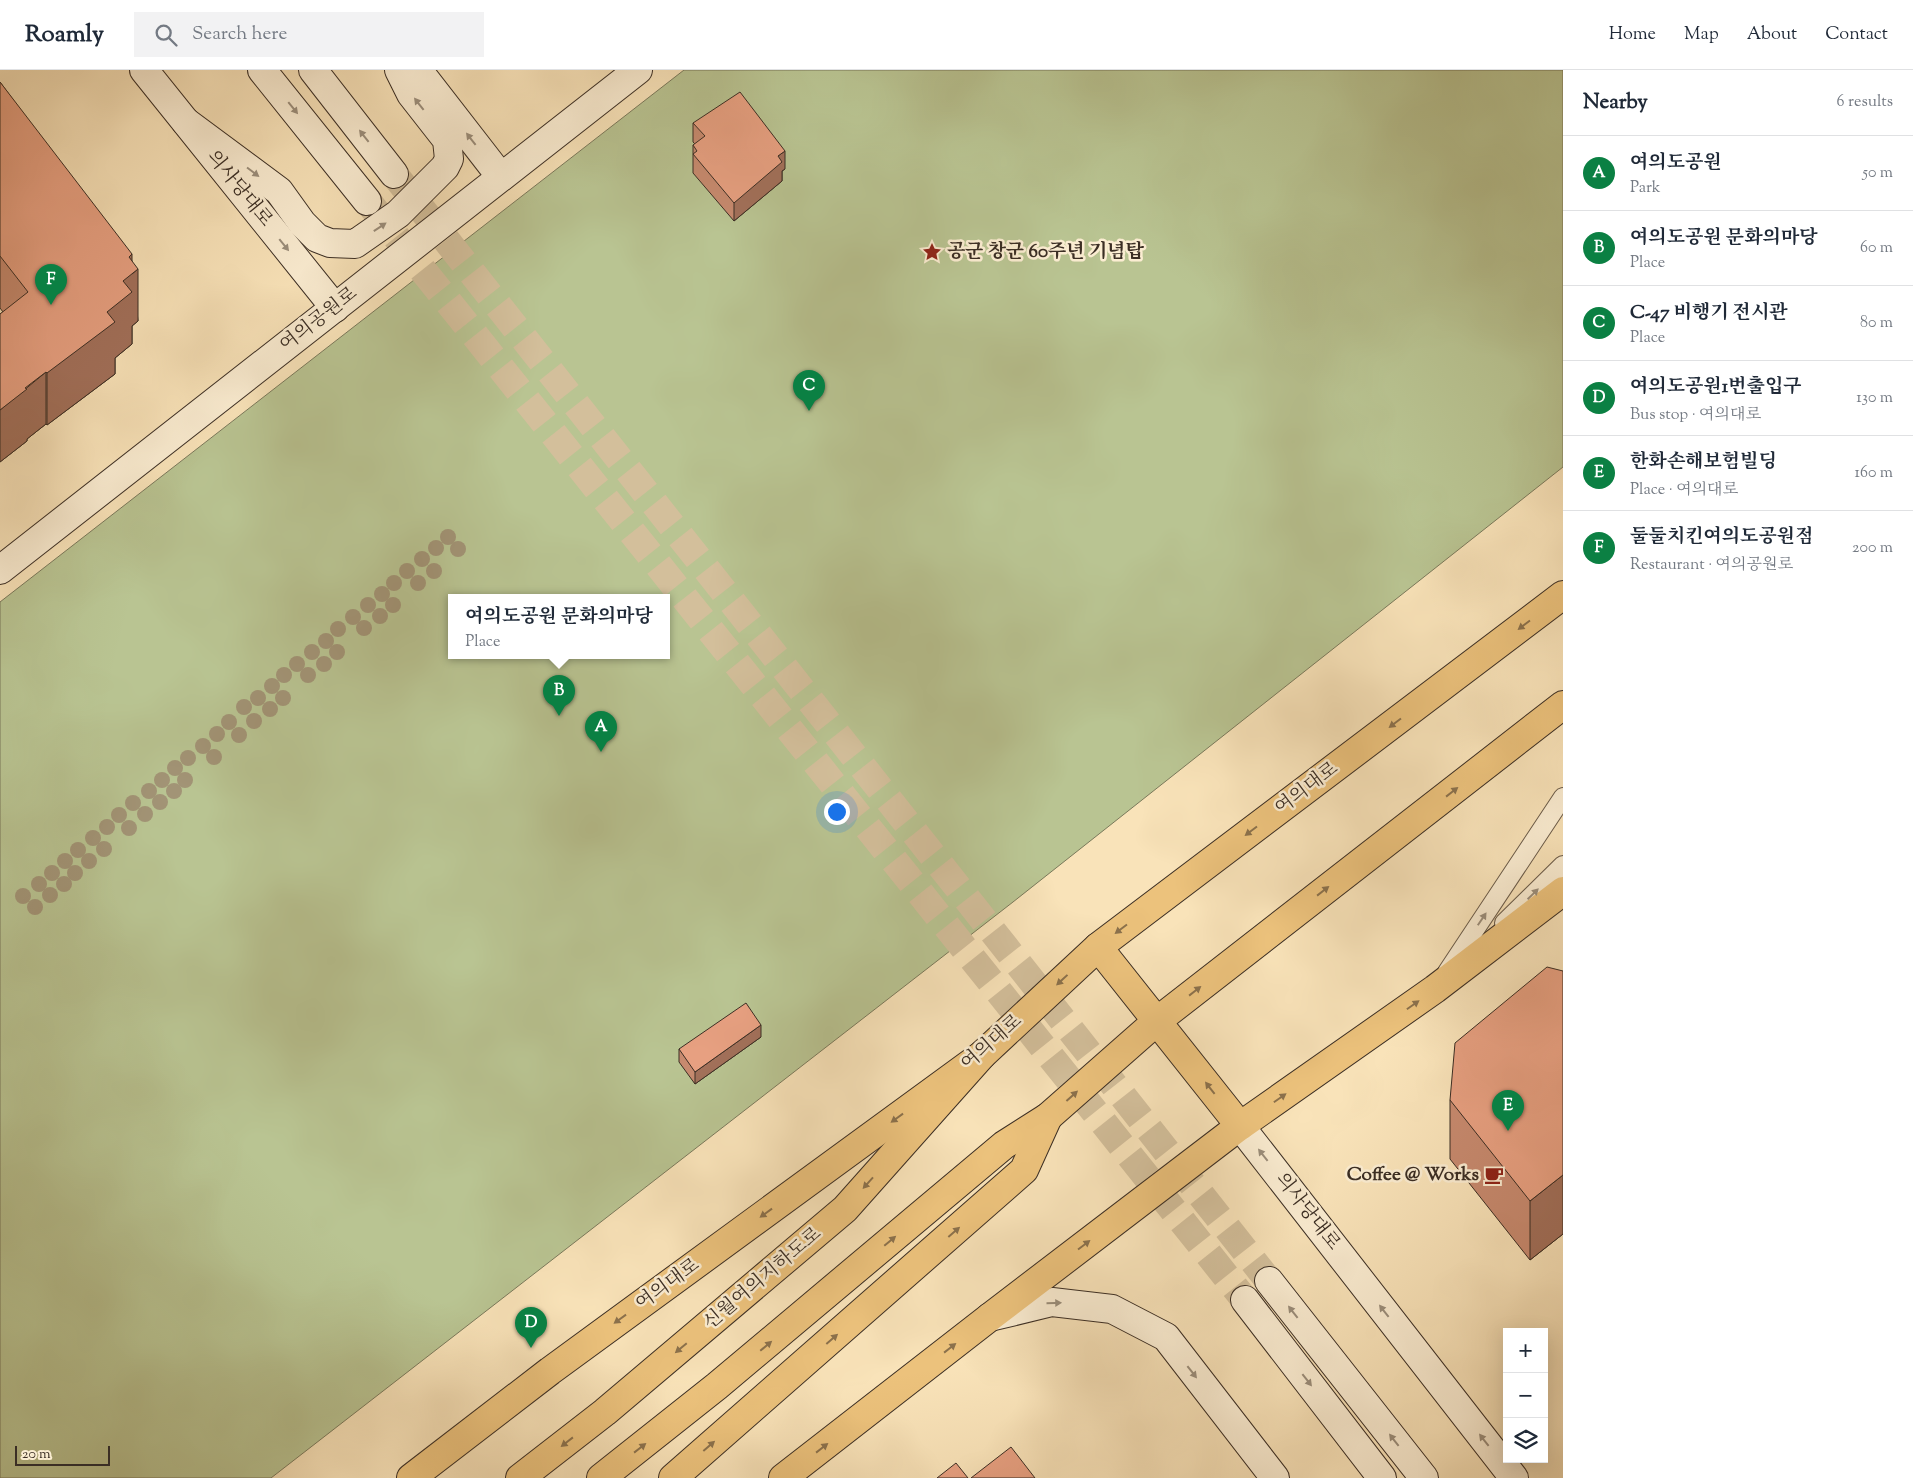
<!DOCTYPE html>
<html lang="en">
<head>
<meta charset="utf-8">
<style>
	:root { --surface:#fff; --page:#f2f2f3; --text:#1f2937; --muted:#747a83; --line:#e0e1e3; --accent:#0b8043 }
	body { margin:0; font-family:"Sorts Mill Goudy","Noto Serif KR",serif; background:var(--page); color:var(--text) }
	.controls { position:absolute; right:15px; bottom:15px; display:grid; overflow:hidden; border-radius:0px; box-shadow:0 5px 20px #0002 }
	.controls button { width:45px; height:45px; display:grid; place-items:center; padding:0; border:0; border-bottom:1px solid var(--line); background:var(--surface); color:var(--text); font:25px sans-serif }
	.scale { position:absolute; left:15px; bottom:12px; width:95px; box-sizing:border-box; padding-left:5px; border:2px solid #3b2e24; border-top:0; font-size:14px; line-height:18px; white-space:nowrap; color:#3b2e24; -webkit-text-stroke:4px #fbedd2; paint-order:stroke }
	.you { position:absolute; left:836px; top:741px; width:18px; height:18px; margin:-12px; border:4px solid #fff; border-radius:50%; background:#1a73e8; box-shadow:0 0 0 8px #1a73e833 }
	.badge { display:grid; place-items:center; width:32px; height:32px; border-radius:50%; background:var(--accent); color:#fff; font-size:16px; font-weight:700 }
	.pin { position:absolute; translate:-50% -41px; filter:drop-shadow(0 1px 2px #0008) }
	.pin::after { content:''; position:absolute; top:26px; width:18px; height:15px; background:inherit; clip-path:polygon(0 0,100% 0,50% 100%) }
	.popup { position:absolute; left:448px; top:524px; width:222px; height:65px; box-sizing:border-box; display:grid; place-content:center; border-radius:0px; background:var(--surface); filter:drop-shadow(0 1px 4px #0005); font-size:16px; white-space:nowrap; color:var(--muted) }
	.popup b { font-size:19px; color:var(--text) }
	.popup::after { content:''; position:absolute; left:50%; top:100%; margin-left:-10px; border:10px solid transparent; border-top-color:var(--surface) }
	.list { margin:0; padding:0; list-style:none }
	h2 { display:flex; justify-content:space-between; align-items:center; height:65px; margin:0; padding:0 20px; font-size:21px }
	h2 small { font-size:16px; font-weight:400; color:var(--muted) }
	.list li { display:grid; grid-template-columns:32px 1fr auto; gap:15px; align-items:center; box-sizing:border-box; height:75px; padding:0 20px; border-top:1px solid var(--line) }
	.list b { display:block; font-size:19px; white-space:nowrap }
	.list p { margin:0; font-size:16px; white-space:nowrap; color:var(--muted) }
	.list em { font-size:16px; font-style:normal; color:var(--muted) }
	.icon { flex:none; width:28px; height:28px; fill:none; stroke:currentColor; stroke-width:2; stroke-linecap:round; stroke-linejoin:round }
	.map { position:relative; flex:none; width:1563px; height:1408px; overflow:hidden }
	header { display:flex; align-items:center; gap:30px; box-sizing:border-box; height:70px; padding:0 25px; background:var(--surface); border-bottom:1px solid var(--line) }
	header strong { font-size:24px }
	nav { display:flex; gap:28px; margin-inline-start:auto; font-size:18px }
	.search { width:350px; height:45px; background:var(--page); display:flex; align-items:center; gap:12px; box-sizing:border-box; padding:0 18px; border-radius:0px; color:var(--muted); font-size:19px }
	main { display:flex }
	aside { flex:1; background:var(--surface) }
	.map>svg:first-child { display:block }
	.green { fill:#b9c492; stroke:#7a795b; fill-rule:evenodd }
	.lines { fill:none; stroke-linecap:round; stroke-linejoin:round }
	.secondary-tunnel { stroke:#d3bf9b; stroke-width:28; stroke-dasharray:28 14; stroke-linecap:butt }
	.lane-casing { stroke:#6a5b49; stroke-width:20 }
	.secondary-casing { stroke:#3b2e24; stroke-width:30 }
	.primary-casing { stroke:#3b2e24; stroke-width:30 }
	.highway-casing { stroke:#3b2e24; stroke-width:30 }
	.lane { stroke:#fbedd2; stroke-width:18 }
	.secondary { stroke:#fbedd2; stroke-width:28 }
	.primary { stroke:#ecc27c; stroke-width:28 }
	.highway { stroke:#ecc27c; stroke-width:28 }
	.tree { fill:#a29476 }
	.wall { fill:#c78a6f; stroke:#3b2e24 }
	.shaded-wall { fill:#a2705a; stroke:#3b2e24 }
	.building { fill:#e7a081; stroke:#3b2e24 }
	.oneway { fill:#9b8e7b }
	.oneway2 { fill:#8b714c }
	.labels { text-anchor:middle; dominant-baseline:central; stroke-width:5; stroke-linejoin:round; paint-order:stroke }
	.street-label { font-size:19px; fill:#3b2e24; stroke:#fbedd2 }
	.poi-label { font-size:19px; font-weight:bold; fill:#3b2e24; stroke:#fbedd2; text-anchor:start }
</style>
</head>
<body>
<header>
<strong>Roamly</strong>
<div class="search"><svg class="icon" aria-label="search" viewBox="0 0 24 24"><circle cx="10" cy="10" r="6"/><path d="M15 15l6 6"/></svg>Search here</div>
<nav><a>Home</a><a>Map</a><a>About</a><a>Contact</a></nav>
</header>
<main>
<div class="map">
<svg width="1563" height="1408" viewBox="0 0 1563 1408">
	<rect width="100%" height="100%" fill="#f9e3b9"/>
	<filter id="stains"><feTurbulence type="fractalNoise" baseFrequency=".004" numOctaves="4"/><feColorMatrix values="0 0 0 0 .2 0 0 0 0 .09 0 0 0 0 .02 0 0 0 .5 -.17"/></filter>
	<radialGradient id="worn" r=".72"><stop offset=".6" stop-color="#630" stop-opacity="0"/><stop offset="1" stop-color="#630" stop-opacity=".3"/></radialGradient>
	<path class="green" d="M684,0H1563V397L1013,832L271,1408H0V532ZM452,527H666V585H452Z"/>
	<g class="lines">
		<g class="secondary-tunnel">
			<polyline points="394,104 1269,1211"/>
			<polyline points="370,134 1245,1230"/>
		</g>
		<g class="lane-casing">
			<g id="lane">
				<polyline points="1504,853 1563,795"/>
				<polyline points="1447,902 1563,727"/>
			</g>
		</g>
		<g class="secondary-casing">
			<g id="secondary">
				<polyline points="144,0 335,238"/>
				<polyline points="262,0 367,131"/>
				<polyline points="313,0 394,104"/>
				<polyline points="418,0 501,107"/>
				<polyline points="186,52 279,121 302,153 317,168 330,173 355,174 398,144 445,97 449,89 447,70 411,24 399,0"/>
				<polyline points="0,500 638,0"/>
				<polyline points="1240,1056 1514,1408"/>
				<polyline points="1269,1211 1424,1408"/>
				<polyline points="1245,1230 1382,1408"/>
				<polyline points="990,1247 1052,1232 1112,1239 1166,1267 1275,1408"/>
			</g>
		</g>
		<g class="primary-casing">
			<g id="primary">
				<polyline points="1098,877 1240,1056"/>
				<polyline points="411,1408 550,1301 982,985 1098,877 1563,525"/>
				<polyline points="601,1408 717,1316 1004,1075 1048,1047 1157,951 1563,635"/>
				<polyline points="783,1408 990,1247 1240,1056 1435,919 1563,821"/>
			</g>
		</g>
		<g class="highway-casing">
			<g id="highway">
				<polyline points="520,1408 605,1342 845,1139 982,985"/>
				<polyline points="673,1408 1024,1100 1048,1047"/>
			</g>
		</g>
		<use href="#lane" class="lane"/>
		<use href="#secondary" class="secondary"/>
		<use href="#primary" class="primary"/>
		<use href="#highway" class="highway"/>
	</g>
	<g class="tree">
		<circle cx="448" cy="467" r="8"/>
		<circle cx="436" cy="478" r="8"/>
		<circle cx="458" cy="479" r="8"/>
		<circle cx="422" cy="489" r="8"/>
		<circle cx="407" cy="501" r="8"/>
		<circle cx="434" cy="501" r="8"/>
		<circle cx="394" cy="513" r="8"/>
		<circle cx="418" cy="513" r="8"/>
		<circle cx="382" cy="524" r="8"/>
		<circle cx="368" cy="535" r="8"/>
		<circle cx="393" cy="535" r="8"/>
		<circle cx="380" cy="546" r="8"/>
		<circle cx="353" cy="547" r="8"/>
		<circle cx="364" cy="558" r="8"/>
		<circle cx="338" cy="559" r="8"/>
		<circle cx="326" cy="571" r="8"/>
		<circle cx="312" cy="582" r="8"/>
		<circle cx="337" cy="582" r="8"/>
		<circle cx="297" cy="594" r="8"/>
		<circle cx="324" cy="594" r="8"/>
		<circle cx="284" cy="605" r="8"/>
		<circle cx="308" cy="605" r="8"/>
		<circle cx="272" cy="616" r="8"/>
		<circle cx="258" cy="628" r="8"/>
		<circle cx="283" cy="628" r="8"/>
		<circle cx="244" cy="637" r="8"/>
		<circle cx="270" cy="639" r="8"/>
		<circle cx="254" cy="651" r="8"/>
		<circle cx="229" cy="652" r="8"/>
		<circle cx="217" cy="664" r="8"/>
		<circle cx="239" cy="665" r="8"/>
		<circle cx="203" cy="676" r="8"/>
		<circle cx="214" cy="687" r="8"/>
		<circle cx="188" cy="688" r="8"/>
		<circle cx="175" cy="698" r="8"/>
		<circle cx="162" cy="710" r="8"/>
		<circle cx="185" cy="710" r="8"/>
		<circle cx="149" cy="721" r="8"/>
		<circle cx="174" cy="721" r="8"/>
		<circle cx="160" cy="732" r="8"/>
		<circle cx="133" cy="733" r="8"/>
		<circle cx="145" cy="744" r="8"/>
		<circle cx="119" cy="745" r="8"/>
		<circle cx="107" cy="757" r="8"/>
		<circle cx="129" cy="758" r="8"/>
		<circle cx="93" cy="768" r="8"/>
		<circle cx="104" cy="779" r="8"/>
		<circle cx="78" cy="780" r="8"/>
		<circle cx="65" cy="791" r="8"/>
		<circle cx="89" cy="791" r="8"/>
		<circle cx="52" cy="803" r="8"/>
		<circle cx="75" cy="803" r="8"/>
		<circle cx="39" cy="814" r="8"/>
		<circle cx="64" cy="814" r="8"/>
		<circle cx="50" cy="825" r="8"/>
		<circle cx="23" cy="826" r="8"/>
		<circle cx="35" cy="837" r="8"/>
	</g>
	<g class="wall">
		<polygon points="0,12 132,191 138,251 132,256 132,274 115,288 115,304 47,355 46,354 27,369 27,371 0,392 0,244 3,242 0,238"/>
		<polygon points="693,53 785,99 782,101 782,111 734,151 693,103 693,75 695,74 693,72"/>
		<polygon points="1563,901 1563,1164 1530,1190 1450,1089 1450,1030"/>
		<polygon points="761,967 695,1014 679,992 679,979"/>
	</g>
	<g class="shaded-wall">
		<polygon points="785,81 785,99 782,101 782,111 734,151 734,133 778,86"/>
		<polygon points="132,184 132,204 138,199 138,251 132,256 132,274 115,288 115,304 47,355 47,303 107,242 123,211 129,187"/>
		<polygon points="46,302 46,354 27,369 27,371 0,392 0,340"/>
		<polygon points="761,955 761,967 695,1014 695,1002"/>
		<polygon points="1563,1105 1563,1164 1530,1190 1530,1131"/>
	</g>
	<g class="building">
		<polygon points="0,12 132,184 129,187 138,199 123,211 132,222 107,242 115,252 47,303 46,302 25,318 27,319 0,340 0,244 28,222 0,186"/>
		<polygon points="740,22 785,81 778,86 782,92 734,133 693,84 697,81 693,75 705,66 693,53"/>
		<polygon points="1547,897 1563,901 1563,1105 1530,1131 1450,1030 1455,973"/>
		<polygon points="746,933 761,955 695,1002 679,979"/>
		<polygon points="1011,1377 1035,1408 971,1408"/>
		<polygon points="956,1393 968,1408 937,1408"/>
	</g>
	<defs><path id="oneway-solid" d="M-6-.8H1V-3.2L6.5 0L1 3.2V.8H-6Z" transform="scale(1.25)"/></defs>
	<g class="oneway">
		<use href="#oneway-solid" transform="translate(419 34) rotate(-128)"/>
		<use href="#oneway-solid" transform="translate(293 38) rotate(51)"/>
		<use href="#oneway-solid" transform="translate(364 66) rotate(-128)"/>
		<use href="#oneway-solid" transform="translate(471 69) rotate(-128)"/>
		<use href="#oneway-solid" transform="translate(253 102) rotate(37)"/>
		<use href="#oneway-solid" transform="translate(380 157) rotate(-34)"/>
		<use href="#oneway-solid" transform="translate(284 175) rotate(51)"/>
		<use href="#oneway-solid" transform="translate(1533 824) rotate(-44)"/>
		<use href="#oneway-solid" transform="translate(1482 849) rotate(-56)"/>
		<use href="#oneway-solid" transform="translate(1263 1085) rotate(-128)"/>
		<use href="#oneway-solid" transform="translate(1054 1233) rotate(-1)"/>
		<use href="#oneway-solid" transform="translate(1384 1241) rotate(-128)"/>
		<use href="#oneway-solid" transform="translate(1293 1242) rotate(-128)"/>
		<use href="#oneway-solid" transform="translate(1192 1302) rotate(52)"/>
		<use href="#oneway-solid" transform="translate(1307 1310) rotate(52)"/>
		<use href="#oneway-solid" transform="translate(1394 1370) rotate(-128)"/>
		<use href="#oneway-solid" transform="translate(1484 1370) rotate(-128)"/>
	</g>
	<g class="oneway2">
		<use href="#oneway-solid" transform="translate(1524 555) rotate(143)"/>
		<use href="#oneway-solid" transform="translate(1395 653) rotate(143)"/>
		<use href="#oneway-solid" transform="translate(1452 722) rotate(-38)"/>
		<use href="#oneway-solid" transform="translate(1251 761) rotate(143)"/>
		<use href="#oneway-solid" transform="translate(1323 821) rotate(-38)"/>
		<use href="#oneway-solid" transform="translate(1121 859) rotate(143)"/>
		<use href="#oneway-solid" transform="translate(1062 910) rotate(137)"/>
		<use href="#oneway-solid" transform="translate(1195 921) rotate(-38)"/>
		<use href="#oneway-solid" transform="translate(1413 935) rotate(-35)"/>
		<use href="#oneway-solid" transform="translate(1210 1018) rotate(-128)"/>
		<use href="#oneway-solid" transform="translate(1072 1026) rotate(-42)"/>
		<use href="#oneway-solid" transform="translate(1280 1028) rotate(-35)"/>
		<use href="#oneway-solid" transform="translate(897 1048) rotate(144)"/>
		<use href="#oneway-solid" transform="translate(868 1113) rotate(132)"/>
		<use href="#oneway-solid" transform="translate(766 1143) rotate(144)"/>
		<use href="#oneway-solid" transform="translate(954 1162) rotate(-41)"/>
		<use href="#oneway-solid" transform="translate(890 1171) rotate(-40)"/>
		<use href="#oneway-solid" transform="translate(1084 1175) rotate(-37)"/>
		<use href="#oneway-solid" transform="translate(620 1249) rotate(144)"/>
		<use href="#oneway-solid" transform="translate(832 1269) rotate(-41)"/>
		<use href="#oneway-solid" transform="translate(766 1276) rotate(-40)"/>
		<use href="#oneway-solid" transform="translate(681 1278) rotate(140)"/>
		<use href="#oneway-solid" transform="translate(950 1278) rotate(-38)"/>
		<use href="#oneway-solid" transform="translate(567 1372) rotate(142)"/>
		<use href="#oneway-solid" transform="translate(709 1376) rotate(-41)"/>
		<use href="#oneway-solid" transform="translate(640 1378) rotate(-38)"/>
		<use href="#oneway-solid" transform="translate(822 1378) rotate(-38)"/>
	</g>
	<defs>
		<g id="sight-bare" transform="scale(1.5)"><path d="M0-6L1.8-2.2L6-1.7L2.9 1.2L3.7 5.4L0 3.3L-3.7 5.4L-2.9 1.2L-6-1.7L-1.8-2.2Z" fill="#8f2418" stroke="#fbedd2" stroke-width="2.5" paint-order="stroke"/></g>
		<g id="cafe-bare" transform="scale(1.5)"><path d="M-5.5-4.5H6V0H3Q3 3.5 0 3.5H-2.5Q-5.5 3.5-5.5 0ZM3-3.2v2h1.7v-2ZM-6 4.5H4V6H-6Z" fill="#8f2418" stroke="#fbedd2" stroke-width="2.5" paint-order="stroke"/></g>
	</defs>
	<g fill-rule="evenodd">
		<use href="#sight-bare" x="932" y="182"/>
		<use href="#cafe-bare" x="1494" y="1105"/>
	</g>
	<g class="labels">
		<g class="street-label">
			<text transform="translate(239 119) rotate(51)">의사당대로</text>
			<text transform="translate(319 250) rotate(-38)">여의공원로</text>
			<text transform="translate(1307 719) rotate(-37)">여의대로</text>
			<text transform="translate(992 973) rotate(-41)">여의대로</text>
			<text transform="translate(1307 1142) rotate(52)">의사당대로</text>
			<text transform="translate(763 1209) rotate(-40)">신월여의지하도로</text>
			<text transform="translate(668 1215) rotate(-36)">여의대로</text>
		</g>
		<g class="poi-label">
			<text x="947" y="182">공군 창군 60주년 기념탑</text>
			<text x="1479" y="1105" text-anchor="end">Coffee @ Works</text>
		</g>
	</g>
	<rect width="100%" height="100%" filter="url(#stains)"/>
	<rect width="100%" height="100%" fill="url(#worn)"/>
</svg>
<div class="controls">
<button>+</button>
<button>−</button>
<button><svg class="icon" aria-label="layers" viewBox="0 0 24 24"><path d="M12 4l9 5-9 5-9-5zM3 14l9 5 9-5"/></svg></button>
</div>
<div class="scale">20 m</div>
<div class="you"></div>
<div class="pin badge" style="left:601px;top:682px">A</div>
<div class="pin badge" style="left:559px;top:646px">B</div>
<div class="popup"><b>여의도공원 문화의마당</b>Place</div>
<div class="pin badge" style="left:809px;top:341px">C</div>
<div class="pin badge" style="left:531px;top:1278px">D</div>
<div class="pin badge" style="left:1508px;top:1061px">E</div>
<div class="pin badge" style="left:51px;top:235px">F</div>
</div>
<aside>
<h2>Nearby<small>6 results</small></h2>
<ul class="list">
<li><span class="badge">A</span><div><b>여의도공원</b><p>Park</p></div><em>50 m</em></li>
<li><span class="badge">B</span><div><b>여의도공원 문화의마당</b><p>Place</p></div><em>60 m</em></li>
<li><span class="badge">C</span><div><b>C-47 비행기 전시관</b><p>Place</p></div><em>80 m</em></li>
<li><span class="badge">D</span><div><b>여의도공원1번출입구</b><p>Bus stop · 여의대로</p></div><em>130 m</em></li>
<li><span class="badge">E</span><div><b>한화손해보험빌딩</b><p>Place · 여의대로</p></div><em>160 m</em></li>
<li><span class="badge">F</span><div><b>둘둘치킨여의도공원점</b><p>Restaurant · 여의공원로</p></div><em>200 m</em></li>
</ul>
</aside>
</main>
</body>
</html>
